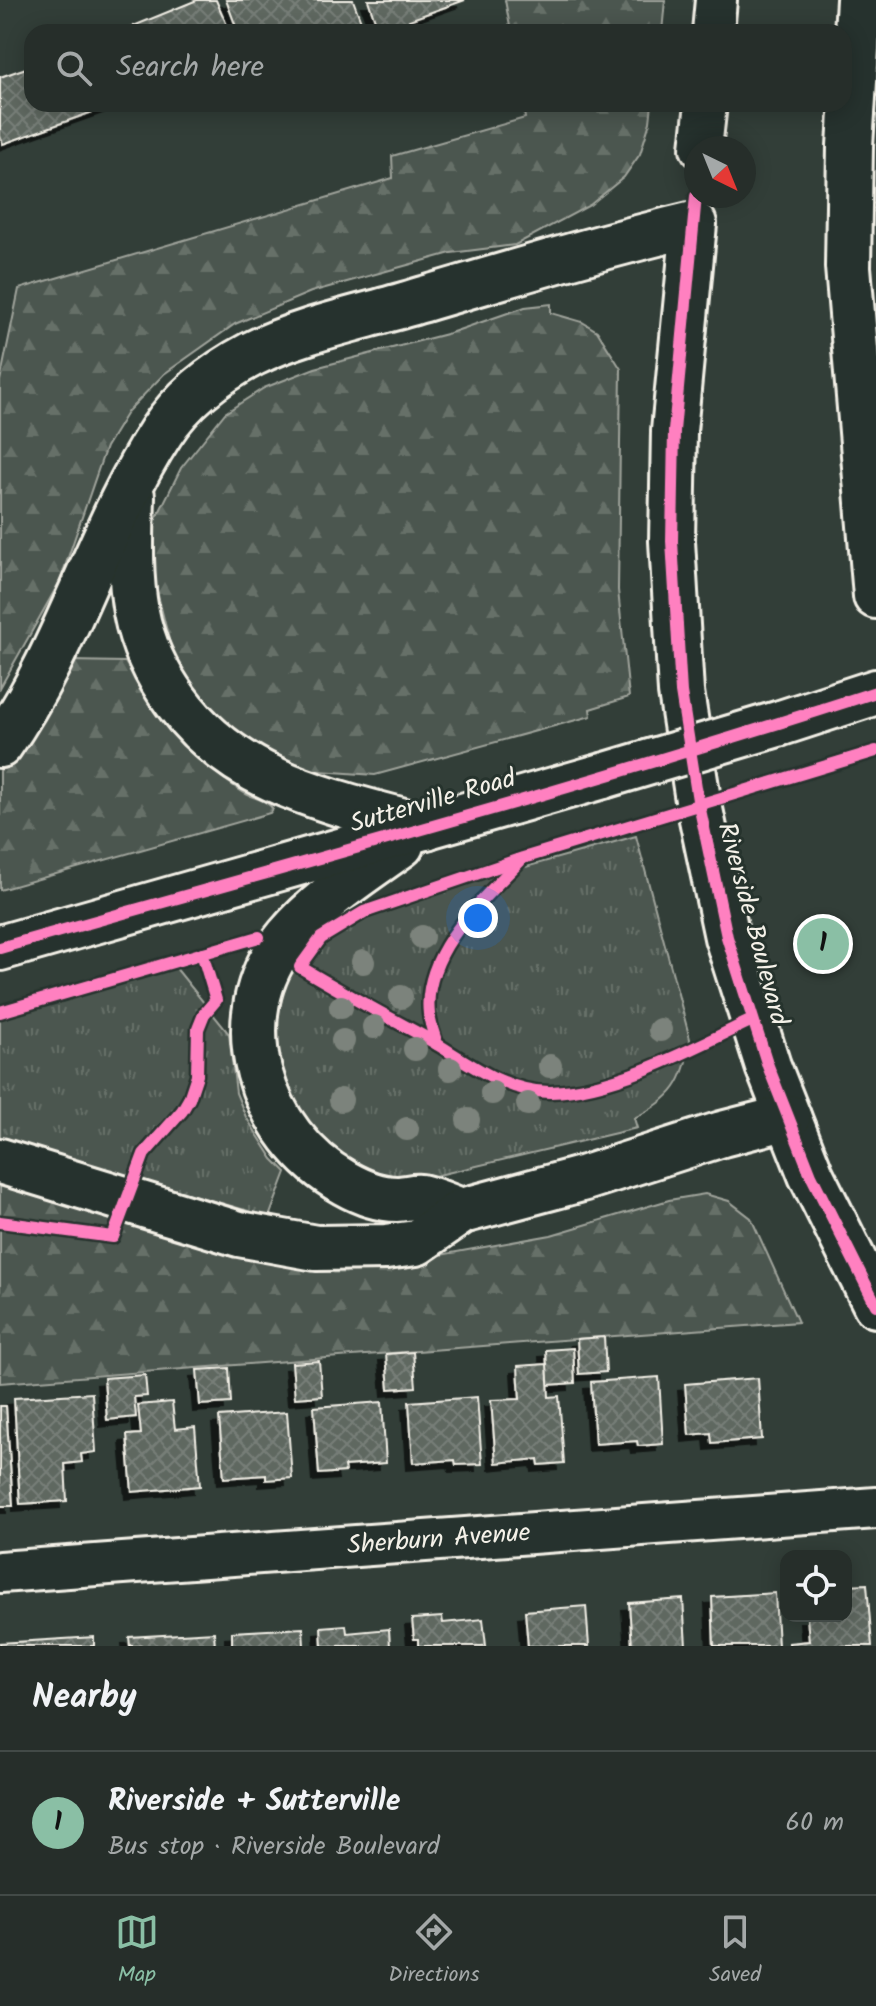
<!DOCTYPE html>
<html lang="en">
<head>
<meta charset="utf-8">
<style>
	:root { --surface:#262e2a; --page:#323a36; --text:#f1f3f6; --muted:#a4a8a8; --line:#424a47; --accent:#8abfa5 }
	body { margin:0; font-family:Kalam,sans-serif; background:var(--page); color:var(--text) }
	.controls { position:absolute; right:24px; bottom:24px; display:grid; overflow:hidden; border-radius:16px; box-shadow:0 4px 20px #0003 }
	.controls button { width:72px; height:72px; display:grid; place-items:center; padding:0; border:0; border-bottom:2px solid var(--line); background:var(--surface); color:var(--text); font:40px sans-serif }
	.compass { position:absolute; left:684px; top:136px; width:72px; height:72px; border-radius:50%; background:var(--surface); box-shadow:0 4px 20px #0003; rotate:137deg }
	.you { position:absolute; left:478px; top:918px; width:28px; height:28px; margin:-20px; border:6px solid #fff; border-radius:50%; background:#1a73e8; box-shadow:0 0 0 12px #1a73e833 }
	.badge { display:grid; place-items:center; width:52px; height:52px; border-radius:50%; background:var(--accent); color:#111; font-size:26px; font-weight:700 }
	.pin { position:absolute; translate:-50% -50%; border:4px solid #fff; box-shadow:0 2px 8px #0006 }
	.list { margin:0; padding:0; list-style:none }
	h2 { display:flex; justify-content:space-between; align-items:center; height:104px; margin:0; padding:0 32px; font-size:34px }
	h2 small { font-size:26px; font-weight:400; color:var(--muted) }
	.list li { display:grid; grid-template-columns:52px 1fr auto; gap:24px; align-items:center; box-sizing:border-box; height:144px; padding:0 32px; border-top:2px solid var(--line) }
	.list b { display:block; font-size:30px; white-space:nowrap }
	.list p { margin:0; font-size:26px; white-space:nowrap; color:var(--muted) }
	.list em { font-size:26px; font-style:normal; color:var(--muted) }
	.icon { flex:none; width:44px; height:44px; fill:none; stroke:currentColor; stroke-width:2; stroke-linecap:round; stroke-linejoin:round }
	.map { position:relative; flex:none; width:876px; height:1646px; overflow:hidden }
	.search { position:absolute; background:var(--surface); box-shadow:0 4px 20px #0003; left:24px; right:24px; top:24px; height:88px; display:flex; align-items:center; gap:20px; box-sizing:border-box; padding:0 28px; border-radius:24px; color:var(--muted); font-size:30px }
	.sheet { height:248px; background:var(--surface) }
	nav { display:flex; justify-content:space-around; align-items:center; box-sizing:border-box; height:112px; border-top:2px solid var(--line); background:var(--surface); font-size:22px; color:var(--muted) }
	nav a { display:grid; justify-items:center; gap:4px }
	nav .on { color:var(--accent) }
	.map>svg:first-child { display:block }
	.grass { fill:url(#grass-tufts); stroke:#a0a49c; stroke-width:2 }
	.forest { fill:url(#forest-firs); stroke:#a0a49c; stroke-width:2 }
	.building { fill:url(#building-cross-hatch); stroke:#f4f1e8; stroke-width:2; filter:url(#shadow) }
	.lines { fill:none; stroke-linecap:round; stroke-linejoin:round }
	.minor-casing { stroke:#f4f1e8; stroke-width:46 }
	.major-casing { stroke:#f4f1e8; stroke-width:50 }
	.highway-casing { stroke:#f4f1e8; stroke-width:50 }
	.minor { stroke:#26332d; stroke-width:40 }
	.major { stroke:#26332d; stroke-width:44 }
	.highway { stroke:#26332d; stroke-width:44 }
	.major-bridge-casing { stroke:#f4f1e8; stroke-width:50; stroke-linecap:butt }
	.major-bridge { stroke:#26332d; stroke-width:44 }
	.cycleway-casing { stroke:#26332d; stroke-width:17 }
	.cycleway { stroke:#ff80c0; stroke-width:12 }
	.tree { fill:#7c837b }
	.labels { text-anchor:middle; dominant-baseline:central; stroke-width:6; stroke-linejoin:round; paint-order:stroke }
	.street-label { font-size:26px; fill:#f4f1e8; stroke:#26332d }
</style>
</head>
<body>
<div class="map">
<svg width="876" height="1646" viewBox="0 0 876 1646">
	<defs>
		<pattern id="grass-tufts" width="24" height="20" patternUnits="userSpaceOnUse" patternTransform="scale(2)"><rect width="24" height="20" fill="#4c564f"/><path d="M3 7l-1-3M5 7V3M7 7l1-3M15 17l-1-3M17 17v-4M19 17l1-3" fill="none" stroke="#666f68"/></pattern>
		<pattern id="forest-firs" width="22" height="20" patternUnits="userSpaceOnUse" patternTransform="scale(2)"><rect width="22" height="20" fill="#4c564f"/><path d="M5 1l3.5 6h-7zM16 11l3.5 6h-7z" fill="#666f68"/></pattern>
		<pattern id="building-cross-hatch" width="8" height="8" patternUnits="userSpaceOnUse" patternTransform="scale(2)"><rect width="8" height="8" fill="#5f6861"/><path d="M0 0l8 8M0 8l8-8" fill="none" stroke="#777e78"/></pattern>
		<filter id="shadow"><feDropShadow dx="-7" dy="7" stdDeviation="0" flood-color="#0009"/></filter>
	</defs>
	<rect width="100%" height="100%" fill="#323e38"/>
	<filter id="ink" filterUnits="userSpaceOnUse"><feTurbulence type="fractalNoise" baseFrequency=".0125" numOctaves="2"/><feDisplacementMap in="SourceGraphic" scale="16" xChannelSelector="R" yChannelSelector="G"/><feConvolveMatrix kernelMatrix="1 2 1 2 8 2 1 2 1" color-interpolation-filters="sRGB"/></filter>
	<g filter="url(#ink)">
		<g class="grass">
			<path d="M636,836L690,1039C685,1082 673,1099 634,1118L637,1128L430,1177L404,1178L375,1172L332,1152L289,1104L279,1057L278,1017L285,983L294,970L300,973L313,953L335,932L356,919L472,882Z"/>
			<polygon points="171,962 229,1034 236,1093 246,1117 273,1159 286,1172 269,1217 0,1139 0,1012"/>
		</g>
		<g class="forest">
			<polygon points="505,0 665,0 662,32 511,32"/>
			<polygon points="523,104 652,104 650,122 640,154 624,177 590,205 515,245 451,253 311,292 235,324 164,374 128,411 106,447 60,581 0,688 0,381 19,289 393,178 392,156 525,118"/>
			<polygon points="551,304 551,313 582,322 597,331 621,369 618,590 629,697 590,709 591,716 375,775 305,770 257,750 212,712 173,656 151,567 152,527 181,468 225,413 264,388 315,368 450,333 525,307"/>
			<path d="M70,661L125,662C147,698 168,734 201,761C215,772 231,785 246,794C256,799 267,800 273,809L270,813L0,890V771Z"/>
			<polygon points="0,1183 225,1251 357,1270 551,1235 669,1200 705,1194 729,1201 751,1218 798,1322 0,1383"/>
		</g>
		<g class="building">
			<polygon points="197,0 216,0 230,32 119,32"/>
			<polygon points="226,0 353,0 365,32 238,32"/>
			<polygon points="368,0 465,0 409,20 412,28 400,32 379,32"/>
			<polygon points="32,66 32,104 115,104 3,144 0,136 0,77"/>
			<polygon points="604,1337 606,1372 579,1374 577,1339"/>
			<polygon points="573,1348 575,1383 548,1385 546,1350"/>
			<polygon points="413,1352 416,1387 389,1389 386,1354"/>
			<polygon points="319,1361 322,1396 295,1398 292,1363"/>
			<polygon points="547,1364 549,1397 559,1396 564,1463 539,1465 538,1459 496,1463 491,1400 520,1399 518,1366"/>
			<polygon points="229,1368 231,1403 200,1405 197,1370"/>
			<polygon points="145,1375 147,1396 134,1397 136,1417 107,1420 104,1378"/>
			<polygon points="659,1377 663,1444 638,1446 637,1441 595,1444 591,1382"/>
			<polygon points="758,1378 762,1439 712,1443 711,1433 689,1435 685,1384"/>
			<polygon points="92,1393 96,1452 81,1454 82,1462 65,1464 67,1501 20,1504 14,1398"/>
			<polygon points="477,1397 482,1464 456,1465 455,1460 413,1463 409,1402"/>
			<polygon points="172,1402 175,1429 195,1427 200,1486 132,1492 127,1435 141,1434 138,1405"/>
			<polygon points="382,1402 386,1463 344,1466 345,1472 319,1474 314,1407"/>
			<polygon points="0,1406 6,1406 13,1506 0,1506"/>
			<polygon points="287,1412 292,1478 266,1480 266,1475 224,1478 219,1417"/>
			<polygon points="867,1584 872,1646 789,1646 789,1643 809,1641 807,1616 846,1616 846,1585"/>
			<polygon points="775,1593 778,1646 714,1646 712,1597"/>
			<polygon points="683,1599 686,1646 632,1646 629,1603"/>
			<polygon points="586,1606 589,1646 528,1646 525,1611"/>
			<polygon points="442,1617 443,1623 483,1619 486,1646 418,1646 418,1639 414,1639 412,1619"/>
			<polygon points="346,1625 347,1633 389,1629 390,1646 322,1646 321,1627"/>
			<polygon points="303,1628 304,1646 232,1646 232,1632"/>
			<polygon points="214,1632 215,1646 130,1646 129,1637"/>
			<polygon points="94,1637 94,1646 0,1646 0,1643"/>
		</g>
		<g class="lines">
			<g class="minor-casing">
				<g id="minor">
					<polyline points="713,32 716,0"/>
					<polyline points="701,148 706,104"/>
					<path id="s1" d="M0,1572L876,1508"/>
				</g>
			</g>
			<g class="major-casing">
				<g id="major">
					<path d="M132,496C131,535 129,574 136,612C142,644 157,675 176,701C237,785 332,801 426,827"/>
					<polyline points="781,723 876,692"/>
					<path d="M0,745C69,648 97,531 161,432C183,398 216,373 252,354C300,330 356,319 407,304C503,276 597,247 694,224L674,431L672,541L681,692L698,800L727,937L768,1066L811,1175L876,1305"/>
					<path d="M401,845C362,873 319,900 288,937C221,1017 260,1136 345,1183C361,1192 378,1199 397,1199C405,1199 413,1196 421,1197C435,1200 449,1207 462,1211"/>
					<polyline points="0,948 603,776"/>
					<polyline points="0,1161 239,1234 316,1248 386,1247 416,1243 462,1211 585,1178 722,1134 788,1117"/>
				</g>
			</g>
			<g class="highway-casing">
				<polyline id="highway" points="859,0 850,146 848,267 876,596"/>
			</g>
			<use href="#minor" class="minor"/>
			<use href="#major" class="major"/>
			<use href="#highway" class="highway"/>
			<g class="major-bridge-casing">
				<polyline id="major-bridge" points="603,776 781,723"/>
			</g>
			<use href="#major-bridge" class="major-bridge"/>
			<g class="cycleway-casing">
				<g id="cycleway">
					<polyline points="696,196 674,431 672,541 681,692 698,800 727,937 768,1066 811,1175 876,1305"/>
					<path d="M0,948C293,865 587,786 876,692"/>
					<polyline points="0,1012 259,937"/>
					<path d="M752,1020C694,1048 617,1090 551,1092C503,1093 463,1058 423,1036C382,1014 340,991 300,967L321,938L364,912L523,858L876,751"/>
					<path d="M437,1044C434,1034 430,1024 429,1014C422,953 482,900 520,861"/>
					<polyline points="0,1222 113,1237 144,1154 182,1111 189,1099 197,1075 198,1029 204,1014 216,1000 202,953"/>
				</g>
			</g>
			<use href="#cycleway" class="cycleway"/>
		</g>
		<g class="tree">
			<circle cx="422" cy="937" r="12"/>
			<circle cx="363" cy="962" r="12"/>
			<circle cx="401" cy="997" r="12"/>
			<circle cx="341" cy="1007" r="12"/>
			<circle cx="374" cy="1027" r="12"/>
			<circle cx="660" cy="1030" r="12"/>
			<circle cx="343" cy="1041" r="12"/>
			<circle cx="415" cy="1049" r="12"/>
			<circle cx="550" cy="1066" r="12"/>
			<circle cx="450" cy="1069" r="12"/>
			<circle cx="492" cy="1093" r="12"/>
			<circle cx="341" cy="1100" r="12"/>
			<circle cx="528" cy="1104" r="12"/>
			<circle cx="468" cy="1120" r="12"/>
			<circle cx="407" cy="1129" r="12"/>
		</g>
	</g>
	<g class="labels">
		<g class="street-label">
			<text transform="translate(433 802) rotate(-16)">Sutterville Road</text>
			<text transform="translate(752 924) rotate(75)">Riverside Boulevard</text>
			<text stroke="none"><textPath href="#s1" startOffset="440">Sherburn Avenue</textPath></text>
		</g>
	</g>
</svg>
<div class="controls">
<button><svg class="icon" aria-label="locate" viewBox="0 0 24 24"><circle cx="12" cy="12" r="6"/><path d="M12 2v4M12 18v4M2 12h4M18 12h4"/></svg></button>
</div>
<svg class="compass" viewBox="-18 -18 36 36"><path d="M0-13l5 13h-10z" fill="#e53935"/><path d="M0 13l5-13h-10z" fill="#a4a8a8"/></svg>
<div class="you"></div>
<div class="pin badge" style="left:823px;top:944px">1</div>
<div class="search"><svg class="icon" aria-label="search" viewBox="0 0 24 24"><circle cx="10" cy="10" r="6"/><path d="M15 15l6 6"/></svg>Search here</div>
</div>
<section class="sheet">
<h2>Nearby<small></small></h2>
<ul class="list">
<li><span class="badge">1</span><div><b>Riverside + Sutterville</b><p>Bus stop · Riverside Boulevard</p></div><em>60 m</em></li>
</ul>
</section>
<nav>
<a class="on"><svg class="icon" aria-label="map" viewBox="0 0 24 24"><path d="M3 6l6-2 6 2 6-2v14l-6 2-6-2-6 2zM9 4v14M15 6v14"/></svg>Map</a>
<a><svg class="icon" aria-label="directions" viewBox="0 0 24 24"><path d="M12 3l9 9-9 9-9-9zM9 14v-3h6M13 9l2 2-2 2"/></svg>Directions</a>
<a><svg class="icon" aria-label="saved" viewBox="0 0 24 24"><path d="M7 4h10v16l-5-4-5 4z"/></svg>Saved</a>
</nav>
</body>
</html>
